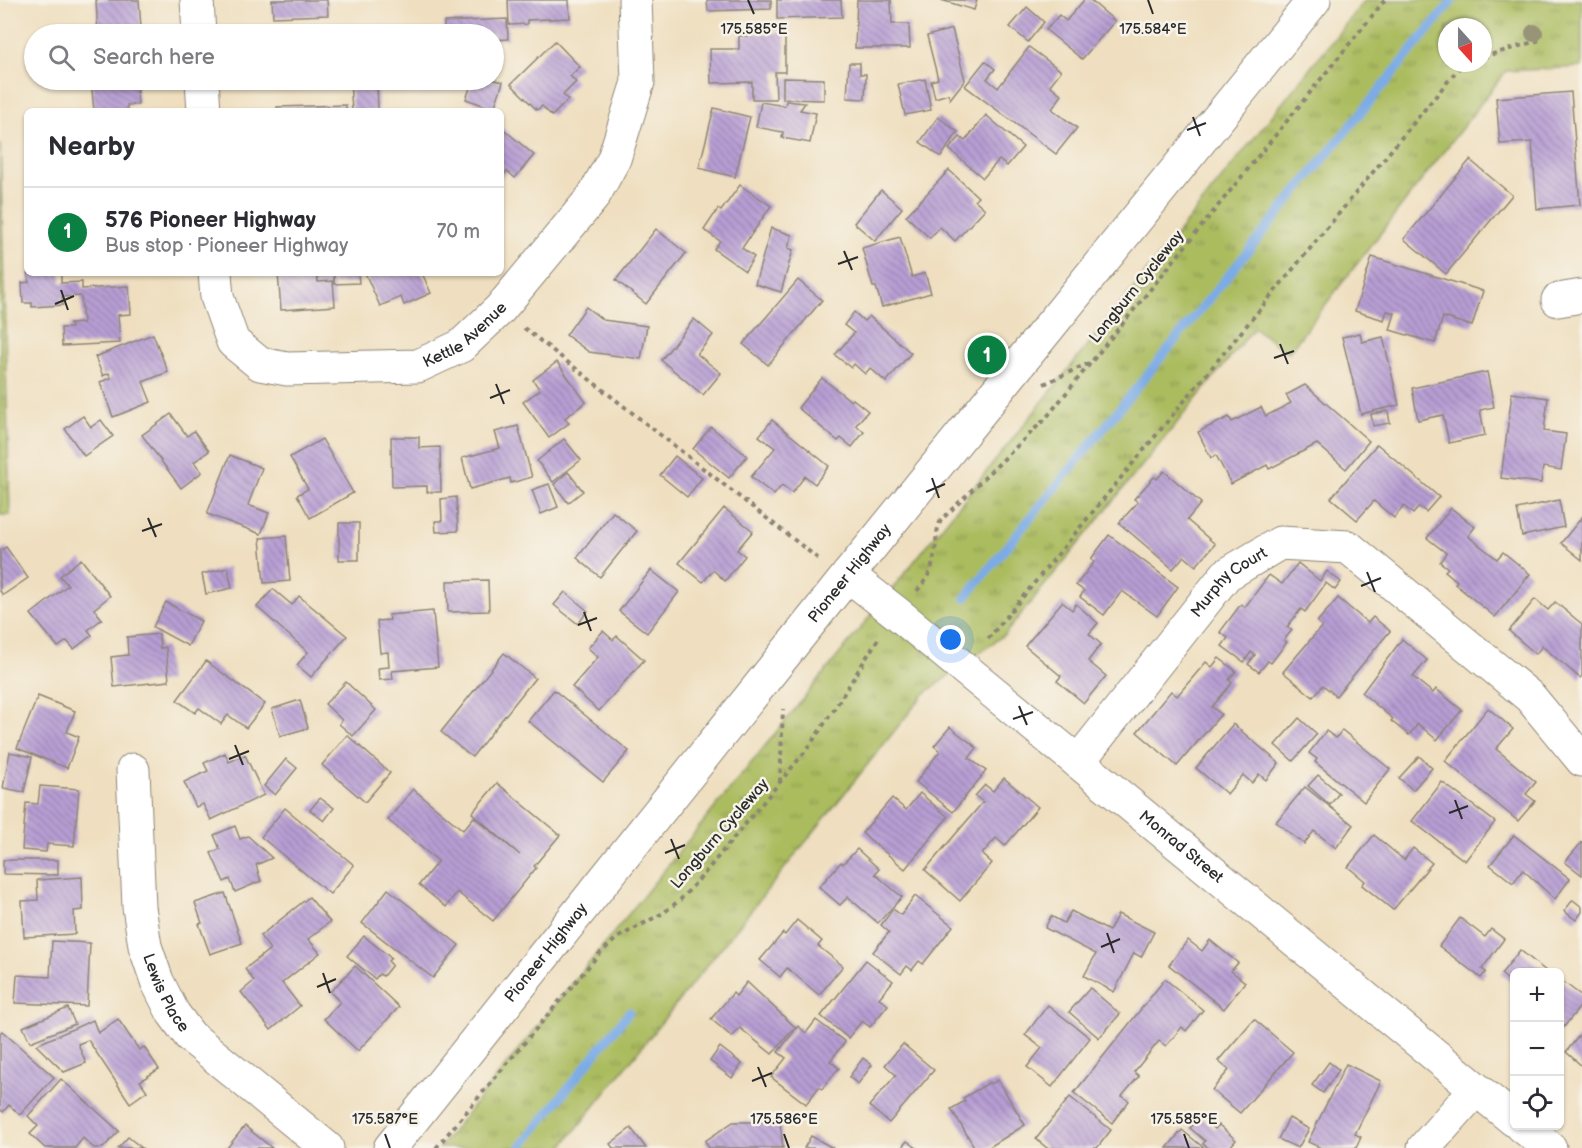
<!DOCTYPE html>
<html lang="en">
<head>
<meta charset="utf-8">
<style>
	:root { --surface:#fff; --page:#f2f2f3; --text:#2b2b33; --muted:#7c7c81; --line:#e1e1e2; --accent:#0b8043 }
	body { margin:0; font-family:"Balsamiq Sans",sans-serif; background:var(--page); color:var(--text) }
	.controls { position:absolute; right:18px; bottom:18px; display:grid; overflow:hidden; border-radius:9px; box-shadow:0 2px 4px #0004 }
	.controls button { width:54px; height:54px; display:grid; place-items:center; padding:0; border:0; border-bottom:2px solid var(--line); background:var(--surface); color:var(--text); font:30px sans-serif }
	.compass { position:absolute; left:1438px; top:18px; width:54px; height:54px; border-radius:50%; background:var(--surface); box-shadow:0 2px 4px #0004; rotate:159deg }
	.you { position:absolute; left:951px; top:640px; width:21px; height:21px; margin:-15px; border:4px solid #fff; border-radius:50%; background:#1a73e8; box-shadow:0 0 0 9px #1a73e833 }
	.badge { display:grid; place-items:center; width:39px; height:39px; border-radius:50%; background:var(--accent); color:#fff; font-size:20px; font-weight:700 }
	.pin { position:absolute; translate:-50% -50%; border:3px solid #fff; box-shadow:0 2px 6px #0006 }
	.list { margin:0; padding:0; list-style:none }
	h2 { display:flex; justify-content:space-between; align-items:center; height:78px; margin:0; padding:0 24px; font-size:26px }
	h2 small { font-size:20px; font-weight:400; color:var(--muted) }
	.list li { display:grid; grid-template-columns:39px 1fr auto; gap:18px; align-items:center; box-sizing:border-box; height:90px; padding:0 24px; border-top:2px solid var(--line) }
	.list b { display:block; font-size:22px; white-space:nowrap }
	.list p { margin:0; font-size:20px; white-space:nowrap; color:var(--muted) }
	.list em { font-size:20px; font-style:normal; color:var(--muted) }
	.icon { flex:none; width:33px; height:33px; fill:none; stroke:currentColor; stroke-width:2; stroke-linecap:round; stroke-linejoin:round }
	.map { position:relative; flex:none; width:1582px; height:1148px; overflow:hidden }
	.search { position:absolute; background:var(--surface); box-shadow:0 2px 4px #0004; left:24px; top:24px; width:480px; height:66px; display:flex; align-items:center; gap:15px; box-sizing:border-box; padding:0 21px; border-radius:33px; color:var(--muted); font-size:22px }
	.panel { position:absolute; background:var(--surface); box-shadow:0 2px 4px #0004; left:24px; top:108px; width:480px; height:168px; border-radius:9px }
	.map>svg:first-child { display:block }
	.grass { fill:url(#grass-tufts); stroke:#6b7445; stroke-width:1.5; fill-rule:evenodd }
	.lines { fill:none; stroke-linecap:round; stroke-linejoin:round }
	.stream { stroke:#7babe6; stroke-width:9 }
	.building { fill:url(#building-back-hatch) }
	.minor-casing { stroke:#8d8576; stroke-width:35 }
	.major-casing { stroke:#8d8576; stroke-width:35 }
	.path { stroke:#8d8576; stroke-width:4; stroke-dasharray:4.5 4.5; stroke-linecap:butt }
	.minor { stroke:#fff; stroke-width:33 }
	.major { stroke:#fff; stroke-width:33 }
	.tree { fill:#989477 }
	.ticks { fill:none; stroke:#2b2b2b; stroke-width:2 }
	.labels { text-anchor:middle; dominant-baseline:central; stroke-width:5; stroke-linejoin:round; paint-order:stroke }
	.street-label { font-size:16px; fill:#2b2b2b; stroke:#f7f3e8 }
	.ticks-label { font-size:15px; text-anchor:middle; fill:#2b2b2b; stroke:#f7f3e8; stroke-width:5; stroke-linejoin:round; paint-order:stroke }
</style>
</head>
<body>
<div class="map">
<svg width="1582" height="1148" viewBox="0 0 1582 1148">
	<defs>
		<pattern id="grass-tufts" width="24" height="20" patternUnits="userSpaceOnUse" patternTransform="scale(1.5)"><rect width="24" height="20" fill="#abbc5f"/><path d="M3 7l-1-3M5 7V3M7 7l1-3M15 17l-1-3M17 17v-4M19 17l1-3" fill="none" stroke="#8b994f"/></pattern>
		<pattern id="building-back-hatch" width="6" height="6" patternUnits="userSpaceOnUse" patternTransform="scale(1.5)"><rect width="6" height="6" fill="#b79ed4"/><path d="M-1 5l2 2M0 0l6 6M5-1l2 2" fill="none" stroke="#9581ac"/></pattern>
	</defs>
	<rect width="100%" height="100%" fill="#f7f3e8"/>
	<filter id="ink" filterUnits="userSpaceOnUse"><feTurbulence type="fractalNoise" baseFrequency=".0167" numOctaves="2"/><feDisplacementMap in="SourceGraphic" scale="12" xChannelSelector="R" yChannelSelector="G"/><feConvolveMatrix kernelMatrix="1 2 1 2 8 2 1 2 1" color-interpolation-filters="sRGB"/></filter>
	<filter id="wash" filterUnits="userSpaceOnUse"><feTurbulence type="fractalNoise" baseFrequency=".008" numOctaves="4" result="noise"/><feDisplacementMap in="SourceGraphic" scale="24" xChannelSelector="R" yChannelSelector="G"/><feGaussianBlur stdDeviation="1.35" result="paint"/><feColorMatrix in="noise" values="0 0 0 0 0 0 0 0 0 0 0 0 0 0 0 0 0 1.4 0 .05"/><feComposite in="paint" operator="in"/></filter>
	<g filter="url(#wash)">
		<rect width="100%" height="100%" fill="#efdfc0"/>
		<g class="grass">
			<path d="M1365,0H1582V67L1506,71L1288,353L1254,328L1005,634L924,694L561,1148H439L876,609ZM1447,27H1483V63H1447Z"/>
			<polygon points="0,144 10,515 0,515"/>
		</g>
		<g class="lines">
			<g class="stream">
				<polyline points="965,598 1453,0"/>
				<polyline points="520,1148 629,1012"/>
			</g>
		</g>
		<g id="blocks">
			<g class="building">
				<polygon points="96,0 139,0 141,28 134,28 134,34 98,34"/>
				<polygon points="272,0 327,0 328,15 273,17"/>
				<polygon points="508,0 569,0 570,18 527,20 527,24 509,25"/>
				<polygon points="707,0 771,0 771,9 708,11"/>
				<polygon points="777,0 841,0 842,17 777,19"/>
				<polygon points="857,0 891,0 892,24 909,24 910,48 855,48"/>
				<polygon points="941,0 977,0 974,10"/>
				<polygon points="1084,0 1090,0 1115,21 1082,59 1046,30 1059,15 1066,21"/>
				<polygon points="1027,7 1044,22 1028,42 1010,27"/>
				<polygon points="507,19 508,39 494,40 494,34 444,34 444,22"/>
				<polygon points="282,26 302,34 278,34"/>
				<polygon points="952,29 965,80 950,99 948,94 935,98 931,81 938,79 927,36"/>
				<polygon points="785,32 785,72 775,72 776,99 752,99 752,82 711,83 710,49 739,49 739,36 748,36 748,33"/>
				<polygon points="555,41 580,67 570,76 576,82 563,95 568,100 552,116 542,106 537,110 511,84"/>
				<polygon points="1029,47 1061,71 1050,85 1062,95 1052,109 1077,128 1056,154 965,86 985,61 995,69 987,79 998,88"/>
				<polygon points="849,63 860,63 860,74 866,74 865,99 847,98"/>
				<polygon points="783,78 824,79 824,100 783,99"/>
				<polygon points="925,79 931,110 905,115 898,84"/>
				<polygon points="91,80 136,80 138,104 127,105 127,111 94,111"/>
				<polygon points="350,80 377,80 378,111 352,111"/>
				<polygon points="394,80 419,80 419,84 395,85"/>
				<polygon points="473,80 495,80 503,82 494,109 466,99"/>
				<polygon points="1571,92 1580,205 1537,209 1532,142 1500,144 1496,98"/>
				<polygon points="786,101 805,103 800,110 816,113 810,143 782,138 783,132 756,127 761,102 785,106"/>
				<polygon points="346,105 346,111 277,111 277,107"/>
				<polygon points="714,108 750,117 735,177 699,168"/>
				<polygon points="986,115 1023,147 1007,166 999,160 983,178 949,149 960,137 965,141"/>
				<polygon points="938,117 958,132 941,157 920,142"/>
				<polygon points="501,127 534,155 515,178 507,171 501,178"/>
				<polygon points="1470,160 1512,195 1446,274 1404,239"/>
				<polygon points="949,170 978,197 975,200 985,209 955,241 940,227 930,238 906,216"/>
				<polygon points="740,185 771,206 742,248 754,257 745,271 714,249 720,241 704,230 718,209 721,211"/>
				<polygon points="881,190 902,208 875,241 854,223"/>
				<polygon points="771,228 792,235 788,248 793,250 781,292 755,284"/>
				<polygon points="656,229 686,253 646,304 616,280"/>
				<polygon points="900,237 912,277 925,273 931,293 882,307 876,287 873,287 862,248"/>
				<polygon points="1372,257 1483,291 1472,326 1443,317 1435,343 1390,330 1395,313 1387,311 1384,320 1355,311"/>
				<polygon points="28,273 61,273 61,283 82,282 82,289 129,286 131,314 118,315 120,343 62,346 61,328 71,328 70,324 83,323 81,296 62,297 63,305 32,307 32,303 23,303 22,283 29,282"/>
				<polygon points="278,273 317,273 318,282 333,281 335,306 281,310"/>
				<polygon points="334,273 358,273 359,283 334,284"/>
				<polygon points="365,273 422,273 431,293 404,305 401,297 380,306"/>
				<polygon points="798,280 822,300 768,365 743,344"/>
				<polygon points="586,307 603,320 647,326 641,359 589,352 566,335"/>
				<polygon points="854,312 864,321 869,316 911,353 886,382 870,368 865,374 854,364 851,368 835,355 854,333 844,325"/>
				<polygon points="694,319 713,335 697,354 721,373 703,395 661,360"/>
				<polygon points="1360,333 1362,342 1383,337 1399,405 1361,414 1342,337"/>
				<polygon points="153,334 168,372 143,382 151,402 113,417 100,382 111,378 109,373 103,376 95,357"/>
				<polygon points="557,362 586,402 565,418 569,423 549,438 523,402 540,390 533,380"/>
				<polygon points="1487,372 1494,407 1480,410 1485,435 1449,443 1443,415 1418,420 1412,388"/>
				<polygon points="822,378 851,401 853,399 868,411 856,425 864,432 852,447 841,438 838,441 798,408"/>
				<polygon points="1305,385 1369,441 1346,469 1317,444 1269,469 1267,465 1231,484 1216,455 1211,458 1198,432 1229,417 1232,422 1261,407 1266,416 1291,403 1286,395"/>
				<polygon points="1512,393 1548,398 1544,431 1566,434 1561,470 1543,467 1541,483 1501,478"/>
				<polygon points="1388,411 1390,423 1373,426 1371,414"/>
				<polygon points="171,414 187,436 194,431 209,451 194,462 202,472 181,488 142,435"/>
				<polygon points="83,416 91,427 101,420 113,436 84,456 65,429"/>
				<polygon points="772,420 829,466 815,484 805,476 792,493 782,485 774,495 751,477 775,448 759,436"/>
				<polygon points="518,426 532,477 511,483 510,478 470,489 462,458 500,448 495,432"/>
				<polygon points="711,427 747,456 729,478 693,449"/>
				<polygon points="391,437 419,437 419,448 440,447 441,492 427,492 427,486 392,487"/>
				<polygon points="322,439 353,493 310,518 297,495 308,489 290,457"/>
				<polygon points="564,439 581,460 553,482 537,461"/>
				<polygon points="1377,444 1439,497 1426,512 1419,507 1413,514 1404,506 1394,518 1374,501 1357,520 1331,498"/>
				<polygon points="230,455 262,468 248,505 269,513 261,534 207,514"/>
				<polygon points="675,456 702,478 687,497 660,475"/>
				<polygon points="1164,471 1201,503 1187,520 1215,544 1196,566 1184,556 1173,569 1119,523 1138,502 1134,499 1154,477 1157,479"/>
				<polygon points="568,472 583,491 568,503 554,484"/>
				<polygon points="549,484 558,507 541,514 532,490"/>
				<polygon points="456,497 458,531 436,532 435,521 442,521 441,499"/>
				<polygon points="1559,500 1564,527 1522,536 1517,509"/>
				<polygon points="724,508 753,531 737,550 745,556 725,581 713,570 703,582 679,563"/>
				<polygon points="1451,508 1475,527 1468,536 1497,559 1503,552 1530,574 1495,617 1455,584 1457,581 1445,571 1448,568 1440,562 1446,553 1427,538"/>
				<polygon points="613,512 637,531 600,577 577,558"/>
				<polygon points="1582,517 1582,560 1561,543"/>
				<rect x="339" y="523" width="20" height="37"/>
				<polygon points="1109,535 1178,587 1157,616 1122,591 1104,615 1080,597 1084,591 1076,585 1094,562 1091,559"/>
				<polygon points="286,536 290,581 264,583 260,538"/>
				<polygon points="6,547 28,578 3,595 0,591 0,551"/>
				<polygon points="81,559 110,596 94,609 102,619 88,630 92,635 74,649 67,641 58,647 31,614 68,585 60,576"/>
				<polygon points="1298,563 1320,581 1327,571 1341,582 1335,590 1326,583 1305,612 1301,609 1287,627 1292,630 1284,640 1287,642 1271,663 1268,661 1259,672 1248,664 1255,655 1251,652 1244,662 1222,646 1228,638 1220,632 1241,604 1245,607 1269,575 1282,584"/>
				<polygon points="228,568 232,588 206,594 202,574"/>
				<polygon points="651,570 679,592 647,633 619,611"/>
				<polygon points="488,580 489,611 448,612 447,581"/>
				<polygon points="273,589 292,605 299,596 347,636 311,677 297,665 308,652 257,607"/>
				<polygon points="565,592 588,611 578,624 554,605"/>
				<polygon points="1338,598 1368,623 1373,617 1390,631 1336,696 1323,685 1313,697 1283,672 1322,626 1317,622"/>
				<polygon points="1535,599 1548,610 1555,602 1582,624 1582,676 1580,678 1542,646 1536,654 1509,631"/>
				<polygon points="166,602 201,621 188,646 153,627"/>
				<polygon points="1062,602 1072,610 1076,604 1098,623 1089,634 1101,644 1088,661 1106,676 1084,703 1057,681 1061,676 1025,646"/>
				<polygon points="433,611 438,667 392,671 393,679 379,680 378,668 389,667 388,652 380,653 377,621 390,620 389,615"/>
				<polygon points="603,631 613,640 617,636 644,660 599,711 572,687 598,657 588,648"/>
				<polygon points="159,634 160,648 166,647 169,681 114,687 111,657 128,655 127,637"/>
				<polygon points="1402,639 1427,660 1413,677 1433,693 1436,689 1462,710 1437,740 1418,724 1409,735 1391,721 1393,719 1362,693"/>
				<polygon points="504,653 535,678 472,757 441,732"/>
				<polygon points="1219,658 1236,671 1229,680 1232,683 1212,707 1221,714 1177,766 1137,732 1171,691 1177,696 1206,662 1212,667"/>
				<polygon points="206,661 265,704 246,728 228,715 221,724 199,708 195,713 177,700"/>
				<polygon points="346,682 376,710 353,736 339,724 342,720 325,704"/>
				<polygon points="554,690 629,751 603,782 528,721"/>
				<polygon points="38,696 75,711 67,732 79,737 67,768 17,748"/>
				<polygon points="300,700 308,728 280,736 272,709"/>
				<polygon points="1488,708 1513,729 1496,749 1536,782 1526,794 1535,801 1518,821 1445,761"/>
				<polygon points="1299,718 1317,734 1293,761 1275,745"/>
				<polygon points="1233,724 1279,763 1266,780 1259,774 1252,783 1243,775 1227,794 1196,768"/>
				<polygon points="950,727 977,748 969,758 986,771 953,812 916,782 940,751 934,746"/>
				<polygon points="1342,730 1390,769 1364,802 1315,762 1317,759 1309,753 1326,731 1336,738"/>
				<polygon points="347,735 390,773 365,802 322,765"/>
				<polygon points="10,752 32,757 24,792 3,788"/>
				<polygon points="225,753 229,762 245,755 264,795 211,820 203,804 196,807 184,782 208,771 204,763"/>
				<polygon points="1419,756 1432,768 1413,790 1399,778"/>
				<polygon points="286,759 297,768 275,795 264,786"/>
				<polygon points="1318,775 1339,793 1330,805 1308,786"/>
				<polygon points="1004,778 1038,807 1005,846 996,838 982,854 992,863 960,901 925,870 983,802 975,796 985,785 993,791"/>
				<polygon points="1442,782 1495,822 1465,861 1412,821"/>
				<polygon points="497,783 560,835 534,866 536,868 493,921 457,892 446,907 419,885 438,861 388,820 413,789 463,830 474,817 520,855 472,813"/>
				<polygon points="40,786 79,789 74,846 47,844 46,852 22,850 26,803 38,804"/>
				<polygon points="1305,787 1353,825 1336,848 1314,831 1304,844 1276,822"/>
				<polygon points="920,793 948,817 905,869 862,833 892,798 906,810"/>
				<polygon points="320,798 334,808 324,821 310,810"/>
				<polygon points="285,808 354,865 330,894 261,837"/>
				<polygon points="235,826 240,839 248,836 272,858 256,865 261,881 235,892 230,879 224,882 211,853 220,849 214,835"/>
				<polygon points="1374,835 1404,860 1413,848 1432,863 1393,910 1362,885 1365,881 1348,867"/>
				<polygon points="1514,835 1570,879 1555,899 1523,870 1513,883 1490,865"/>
				<polygon points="1582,842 1582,875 1565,862"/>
				<polygon points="857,849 879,869 875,874 902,897 878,923 848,897 840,905 819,887 841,862 843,864"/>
				<polygon points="3,860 58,860 58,875 3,874"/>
				<polygon points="82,877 83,910 74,911 75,934 24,937 22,901 38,900 37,880"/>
				<polygon points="388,889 459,945 433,978 362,923"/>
				<polygon points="225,893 242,943 210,954 199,924 202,923 195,903"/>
				<polygon points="915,896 953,926 923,964 919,961 912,970 907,966 901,974 873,952 889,932 881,925 893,909 901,915"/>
				<polygon points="309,897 330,922 308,939 320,953 282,983 300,1006 271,1030 241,992 254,981 245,969 270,949 260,936"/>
				<polygon points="1573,900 1582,907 1582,912 1576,920 1564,911"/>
				<polygon points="1071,911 1109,931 1118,914 1154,932 1141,957 1134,953 1114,992 1084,976 1096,954 1045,928 1051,916 1064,923"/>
				<polygon points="1460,918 1485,937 1491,929 1504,939 1482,969 1486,972 1481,978 1439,946"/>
				<polygon points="797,920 822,941 818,946 843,966 819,995 787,968 780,977 760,960 783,933 785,935"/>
				<polygon points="364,936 391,958 388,961 392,965 383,976 379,974 375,979 347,956"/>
				<polygon points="1188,940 1202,951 1210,940 1238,963 1231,971 1245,982 1224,1009 1169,965"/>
				<polygon points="52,941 90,943 87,1006 15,1003 17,975 50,977"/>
				<polygon points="1520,950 1547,972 1514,972 1514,985 1501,974"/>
				<polygon points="866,960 893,981 879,998 888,1005 870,1027 862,1021 848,1038 821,1016"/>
				<polygon points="355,966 399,1007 358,1051 324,1019 340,1002 330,992"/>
				<polygon points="1165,979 1203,1010 1186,1031 1182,1027 1166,1046 1159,1041 1134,1072 1139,1076 1122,1096 1129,1101 1112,1123 1074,1093"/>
				<polygon points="1562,981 1582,996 1582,1004 1560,1032 1560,984"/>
				<polygon points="747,982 795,1027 772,1054 740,1028 732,1037 711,1019 733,993 736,996"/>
				<polygon points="1090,988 1120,1014 1099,1038 1069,1012"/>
				<polygon points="1048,1005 1090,1038 1052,1087 1027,1067 1042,1048 1025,1035"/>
				<polygon points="68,1008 75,1024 30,1042 23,1027"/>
				<polygon points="118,1019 139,1050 144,1047 159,1069 140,1081 147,1091 130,1103 88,1040 78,1044 86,1063 64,1072 36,1045 93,1020 98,1033"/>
				<polygon points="1254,1019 1293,1052 1240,1113 1212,1090 1229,1070 1218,1061"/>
				<polygon points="816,1020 845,1042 830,1061 839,1068 822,1089 819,1087 806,1104 771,1077 786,1058 778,1052 798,1026 806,1033"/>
				<polygon points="2,1031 54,1077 20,1115 9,1105 3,1112 0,1109 0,1033"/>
				<polygon points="1582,1032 1582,1066 1566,1052"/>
				<polygon points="903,1044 934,1070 889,1123 869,1106 896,1075 885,1065"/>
				<polygon points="720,1047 742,1064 732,1078 710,1061"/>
				<polygon points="863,1058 872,1065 858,1084 849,1077"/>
				<polygon points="1329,1062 1339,1070 1323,1093 1312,1085"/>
				<polygon points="1346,1064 1381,1081 1355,1134 1361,1137 1356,1148 1321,1148 1308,1142"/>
				<polygon points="61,1079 119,1131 103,1148 94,1148 83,1138 75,1148 45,1148 30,1134 38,1126 28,1116"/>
				<polygon points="998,1080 1025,1125 988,1148 975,1148 951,1109 965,1101 963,1098 990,1082 991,1084"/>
				<polygon points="1070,1097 1111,1130 1097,1148 1047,1148 1036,1139"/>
				<polygon points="1200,1116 1215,1129 1219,1125 1236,1140 1229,1148 1209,1148 1203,1144 1205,1141 1190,1128"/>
				<polygon points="1289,1118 1309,1129 1298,1148 1278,1139"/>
				<polygon points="733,1122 780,1122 783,1148 709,1148 705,1141"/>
				<polygon points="245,1126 272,1148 227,1148"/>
				<polygon points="631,1128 646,1148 613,1148 610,1144"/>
				<polygon points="1182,1130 1204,1148 1167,1148"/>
				<polygon points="811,1136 833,1148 804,1148"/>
				<polygon points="128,1137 142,1148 118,1148"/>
				<polygon points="907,1141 917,1148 901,1148"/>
			</g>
		</g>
	</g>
	<g filter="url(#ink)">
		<use href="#blocks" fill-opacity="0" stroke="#8d8576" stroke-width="1.5"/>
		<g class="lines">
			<g class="minor-casing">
				<g id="minor">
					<polyline points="197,0 199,34"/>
					<polyline points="202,80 204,111"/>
					<path id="s1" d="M215,273L217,297L233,342L260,364L287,369L418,366L461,346L500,309L593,197L614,159L638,82L635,0"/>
					<polyline points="1558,300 1582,296"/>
					<path id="s2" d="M848,575L898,614L1514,1120"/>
					<path id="s3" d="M1078,762L1226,575L1280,543L1348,547L1530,697L1582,760"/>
					<path id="s4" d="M133,770L139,907L145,946L157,981L173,1013L190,1036L327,1148"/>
					<polyline points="1522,1126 1550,1148"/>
					<polyline points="1424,1148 1476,1089"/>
				</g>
			</g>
			<g class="major-casing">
				<g id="major">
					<path id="s5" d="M390,1148L848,575L1314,0"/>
				</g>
			</g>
			<g class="path">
				<polyline points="1483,57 1540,40"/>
				<polyline points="524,328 820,560"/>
				<polyline points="1044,384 1089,363"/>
				<path d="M917,591C926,580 932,571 934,557C937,544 935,532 941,520L1046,418L1385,0"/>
				<polyline points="988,639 1463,63"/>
				<polyline points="780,782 783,709"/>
				<polyline points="436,1148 599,954 617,938 663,913 680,900 703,875 808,748 833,711 878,639"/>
			</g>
			<use href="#minor" class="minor"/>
			<use href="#major" class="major"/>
		</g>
		<circle class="tree" cx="1534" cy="33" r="9"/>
	</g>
	<path class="ticks" d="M748,0L754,14M1148,0L1153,14M1193,117L1200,136M1187,130L1206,123M844,251L852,270M838,264L858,257M61,290L68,310M55,304L74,296M1280,344L1288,364M1274,358L1294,351M496,384L504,404M490,398L510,390M932,478L939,498M926,492L945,484M148,518L156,537M142,531L162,524M1367,572L1375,592M1361,586L1381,578M584,612L591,631M578,625L597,618M1019,706L1027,725M1013,719L1033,712M235,745L243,765M229,759L249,751M1455,800L1462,819M1449,813L1468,806M671,839L679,859M665,853L685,845M1107,933L1114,953M1101,947L1120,939M323,973L330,993M317,987L336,979M758,1067L766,1087M752,1081L772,1073M385,1134L390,1148M784,1134L789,1148M1184,1134L1189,1148"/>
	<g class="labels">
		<g class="street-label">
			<text transform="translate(1137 287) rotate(-51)">Longburn Cycleway</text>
			<text stroke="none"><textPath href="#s1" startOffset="322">Kettle Avenue</textPath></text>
			<text stroke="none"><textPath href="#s5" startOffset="736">Pioneer Highway</textPath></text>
			<text stroke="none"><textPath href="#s3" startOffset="236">Murphy Court</textPath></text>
			<text transform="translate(720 834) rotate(-49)">Longburn Cycleway</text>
			<text stroke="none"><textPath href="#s2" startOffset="430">Monrad Street</textPath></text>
			<text stroke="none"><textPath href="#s5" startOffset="250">Pioneer Highway</textPath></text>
			<text stroke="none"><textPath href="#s4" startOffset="228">Lewis Place</textPath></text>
		</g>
	</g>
	<g class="ticks-label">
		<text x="754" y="34">175.585°E</text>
		<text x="1153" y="34">175.584°E</text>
		<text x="385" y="1124">175.587°E</text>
		<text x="784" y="1124">175.586°E</text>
		<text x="1184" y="1124">175.585°E</text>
	</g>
</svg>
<div class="controls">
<button>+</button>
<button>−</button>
<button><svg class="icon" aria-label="locate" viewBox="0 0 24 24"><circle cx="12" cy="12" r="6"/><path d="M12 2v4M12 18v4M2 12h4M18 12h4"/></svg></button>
</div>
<svg class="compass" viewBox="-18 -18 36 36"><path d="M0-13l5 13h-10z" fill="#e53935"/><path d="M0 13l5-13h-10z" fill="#7c7c81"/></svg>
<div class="you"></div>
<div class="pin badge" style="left:987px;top:355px">1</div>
<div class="search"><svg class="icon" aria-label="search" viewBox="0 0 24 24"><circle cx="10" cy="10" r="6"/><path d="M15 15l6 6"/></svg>Search here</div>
<section class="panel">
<h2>Nearby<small></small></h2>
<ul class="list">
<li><span class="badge">1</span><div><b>576 Pioneer Highway</b><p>Bus stop · Pioneer Highway</p></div><em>70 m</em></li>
</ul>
</section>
</div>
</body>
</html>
